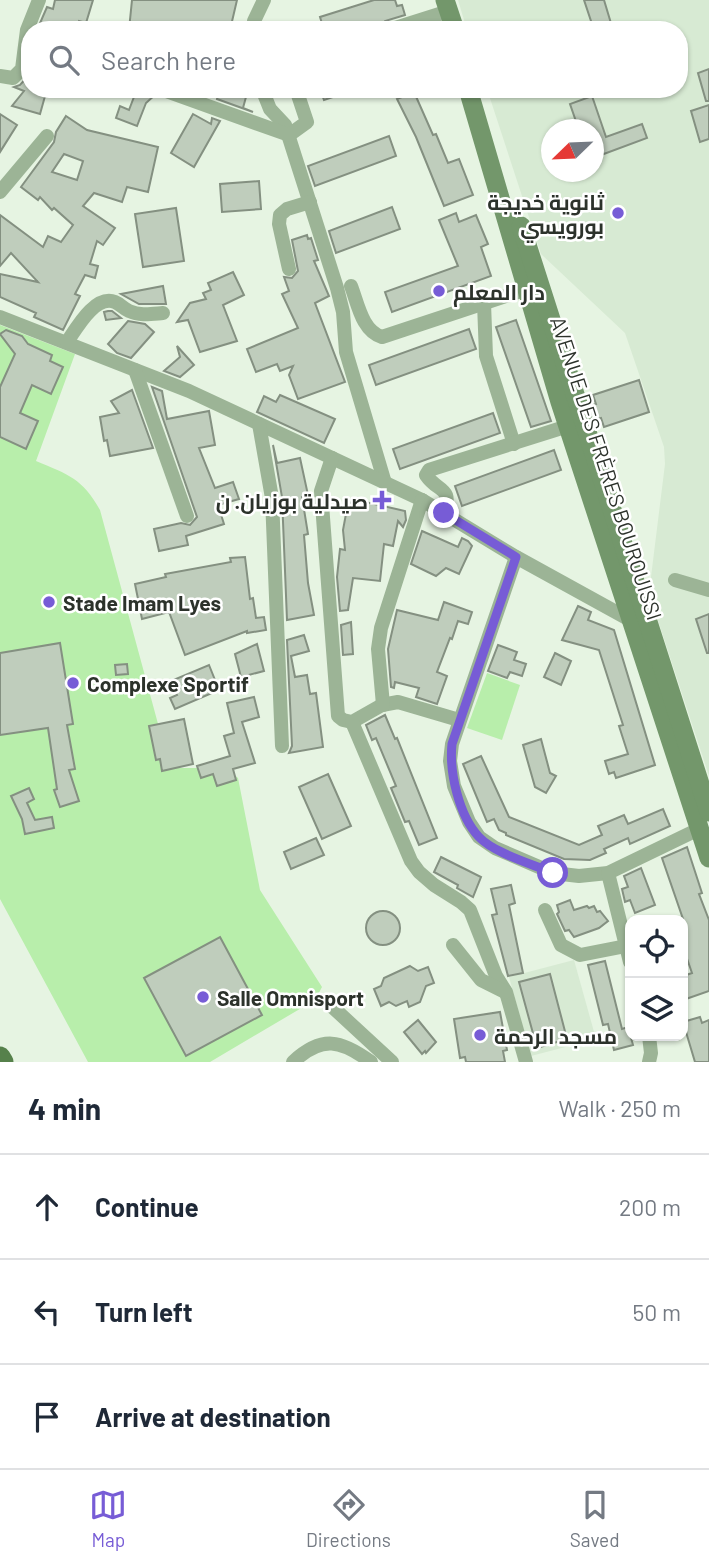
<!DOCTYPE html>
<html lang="en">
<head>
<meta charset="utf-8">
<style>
	:root { --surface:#fff; --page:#f6f6f7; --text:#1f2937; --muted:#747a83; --line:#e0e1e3; --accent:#775cd6 }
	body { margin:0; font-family:Barlow,Cairo,sans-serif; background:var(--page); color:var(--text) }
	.controls { position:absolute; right:21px; bottom:21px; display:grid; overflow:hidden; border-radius:14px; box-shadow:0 2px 5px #0004 }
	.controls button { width:63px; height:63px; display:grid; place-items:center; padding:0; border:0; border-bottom:2px solid var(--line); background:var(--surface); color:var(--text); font:35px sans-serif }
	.compass { position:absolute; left:541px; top:119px; width:63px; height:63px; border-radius:50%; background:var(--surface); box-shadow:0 2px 5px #0004; rotate:247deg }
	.stop { position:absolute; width:21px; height:21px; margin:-16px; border:5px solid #775cd6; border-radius:50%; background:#fff }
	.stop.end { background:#775cd6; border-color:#fff; box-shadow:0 2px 7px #0008 }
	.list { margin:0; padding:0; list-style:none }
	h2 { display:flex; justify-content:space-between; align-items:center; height:91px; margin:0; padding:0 28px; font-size:30px }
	h2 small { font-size:23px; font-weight:400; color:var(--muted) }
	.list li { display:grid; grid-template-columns:46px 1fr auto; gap:21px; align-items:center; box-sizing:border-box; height:105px; padding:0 28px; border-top:2px solid var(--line) }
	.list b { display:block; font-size:26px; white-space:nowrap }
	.list em { font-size:23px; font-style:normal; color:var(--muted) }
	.icon { flex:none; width:38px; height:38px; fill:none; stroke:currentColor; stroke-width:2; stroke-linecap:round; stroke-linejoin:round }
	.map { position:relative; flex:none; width:709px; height:1062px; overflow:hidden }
	.search { position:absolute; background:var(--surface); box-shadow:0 2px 5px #0004; left:21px; right:21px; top:21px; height:77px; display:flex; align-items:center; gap:18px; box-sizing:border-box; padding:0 24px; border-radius:28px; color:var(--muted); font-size:26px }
	.sheet { height:406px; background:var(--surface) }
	nav { display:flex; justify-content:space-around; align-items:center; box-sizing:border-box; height:98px; border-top:2px solid var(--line); background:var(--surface); font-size:19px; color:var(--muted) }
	nav a { display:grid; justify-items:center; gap:4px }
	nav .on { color:var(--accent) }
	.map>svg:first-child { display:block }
	.built { fill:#d7ead3; fill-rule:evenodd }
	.green { fill:#b8eeab }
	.building { fill:#bfcdbc; stroke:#849081; stroke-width:2; fill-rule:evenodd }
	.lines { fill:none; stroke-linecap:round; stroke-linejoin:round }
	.minor { stroke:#9cb496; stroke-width:14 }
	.secondary { stroke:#73976b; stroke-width:19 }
	.primary { stroke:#56814b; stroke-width:21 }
	.route { stroke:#775cd6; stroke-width:9 }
	.poi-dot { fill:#775cd6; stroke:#fff; stroke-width:2.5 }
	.labels { text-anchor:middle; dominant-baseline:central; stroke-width:5; stroke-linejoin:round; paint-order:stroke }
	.poi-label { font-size:21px; font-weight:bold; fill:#2c322b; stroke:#fff; text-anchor:start }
	.street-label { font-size:21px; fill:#2c322b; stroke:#fff }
</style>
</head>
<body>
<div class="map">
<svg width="709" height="1062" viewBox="0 0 709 1062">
	<rect width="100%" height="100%" fill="#e6f4e2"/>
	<g class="built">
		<path d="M458,0H709V776L649,593L665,464L664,447L625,333L541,254L487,89H679V30H467ZM552,130H594V172H552Z"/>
		<polygon points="574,960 596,1039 531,1056 509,977"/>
	</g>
	<g class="green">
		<path d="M0,325L75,354L36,461C69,475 82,478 100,510L170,768H226L238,778L260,890L322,987L315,1000L210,1062H88L0,899Z"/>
		<polygon points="487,673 520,685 502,740 467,728"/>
	</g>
	<g class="building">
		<polygon points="55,0 93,0 86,23 79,21 76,30 37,30 47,7 53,9"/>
		<polygon points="132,0 237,0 230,30 129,30"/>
		<polygon points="374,0 395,0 397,6 402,5 405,15 385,21 380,30 324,30 320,17"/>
		<polygon points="584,0 604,0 613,30 594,30"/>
		<polygon points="709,69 709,101 706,101 698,73"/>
		<polygon points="30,74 30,89 47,89 40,114 12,106 24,91 14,87 20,85"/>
		<polygon points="137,89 157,89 157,93 146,103 137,126 116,118 120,106 129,110"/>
		<polygon points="320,89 350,89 351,91 324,100"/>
		<polygon points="219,90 246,97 243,108 253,112 217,99"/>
		<polygon points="414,92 433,135 436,134 448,163 459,159 473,195 444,206 416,137 397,99"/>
		<polygon points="592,96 606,137 642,124 647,138 593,158 593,130 579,130 570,104"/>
		<polygon points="709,105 709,139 700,142 691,111"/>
		<polygon points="0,114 17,125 0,152"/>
		<polygon points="193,114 211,124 212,118 220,121 194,167 171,153"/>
		<path d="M66,116L87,130L158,147L148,192L127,187L122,202L94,193L83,206L115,228L103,245L97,241L90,264L98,266L95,278L85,275L75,294L80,296L63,330L34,317L36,313L0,297V274L38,282L11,253L0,266V215L43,247L48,236L61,242L73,225L54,208L52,210L40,197L38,200L21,187L54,142L56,132ZM64,154L83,161L77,180L52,172Z"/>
		<polygon points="389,136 396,156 315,186 308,166"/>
		<polygon points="259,181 261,209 222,212 220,184"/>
		<polygon points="392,207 400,229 336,253 329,231"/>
		<polygon points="176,208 184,261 143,267 135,214"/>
		<polygon points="456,213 459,222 476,215 488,244 481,247 491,276 392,312 385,292 458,266 439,220"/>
		<polygon points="307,235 308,239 311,238 318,260 314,261 329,296 315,303 345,382 298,399 289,375 293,366 280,371 277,364 256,372 247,349 298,328 282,294 289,291 284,277 292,278 298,271 292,240"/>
		<polygon points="233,272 244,295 223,305 237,341 200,352 188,320 177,322 190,303 206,299 203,293 211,290 208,283"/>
		<polygon points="163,286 166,304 139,304 121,294"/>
		<polygon points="108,311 112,311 121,318 106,320 104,312"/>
		<polygon points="516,320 551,421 531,427 496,327"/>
		<polygon points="128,321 145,324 154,332 131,358 117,353 108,344"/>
		<polygon points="469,329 476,349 376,385 369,365"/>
		<polygon points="6,330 22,336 28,344 52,355 50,361 63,367 51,394 32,385 20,413 38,421 26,449 0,437 0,387 15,354 0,334"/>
		<polygon points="177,346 194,365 180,377 164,371 180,357"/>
		<polygon points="639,380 649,412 604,427 601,418 598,419 593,405 596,404 593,395"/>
		<polygon points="152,387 162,391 167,419 209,411 215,445 199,448 215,488 233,482 239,499 218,505 224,524 186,536 188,545 159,551 154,529 181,523 190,525 197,517"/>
		<polygon points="132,390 153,448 110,456 107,440 104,441 100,417 119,413 111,401"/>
		<polygon points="280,395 335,419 324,443 257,412 264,396 276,402"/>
		<polygon points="493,413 500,433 400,469 393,449"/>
		<polygon points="273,445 277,463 300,458 308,495 302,497 308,534 304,535 308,583 314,615 287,620 282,497"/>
		<polygon points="554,450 561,470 462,506 455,486"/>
		<polygon points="361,501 405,511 406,520 403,527 398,521 393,546 384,544 380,581 353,578 348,610 340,611 337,577 340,549 345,550 343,530 348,503"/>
		<polygon points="422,531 458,547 462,538 468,541 472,546 459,574 446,568 436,576 411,564"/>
		<polygon points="245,557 250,599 253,598 256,618 264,617 266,630 247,633 247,631 185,655 169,612 142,619 135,584 166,577 165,574 231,562 230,558"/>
		<polygon points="444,602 472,612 468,624 458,621 452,639 450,638 437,672 447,676 437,704 416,697 419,688 395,682 394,688 391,687 388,649 397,610 438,620"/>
		<polygon points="578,606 591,612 588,620 614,630 655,765 616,778 614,772 609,774 605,761 628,754 619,726 623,725 599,650 562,640"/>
		<polygon points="709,614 709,653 707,653 696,619"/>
		<polygon points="351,622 353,654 343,655 341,625"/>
		<polygon points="304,635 309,651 291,656 295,677 307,675 310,694 316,693 323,747 289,753 292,746 287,640"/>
		<polygon points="60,643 73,724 67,725 75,769 69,770 79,801 60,807 54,790 57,789 48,728 0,735 0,653"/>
		<polygon points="257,644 264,671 241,677 235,654"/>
		<polygon points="498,645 517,652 514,660 526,664 522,676 510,672 507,678 488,671"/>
		<polygon points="555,653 571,661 561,685 544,677"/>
		<polygon points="127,664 128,674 116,675 115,665"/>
		<polygon points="209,665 219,690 175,709 170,698 177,695 171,681"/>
		<polygon points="254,697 259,717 242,722 255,763 233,769 236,780 217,786 213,774 201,778 197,766 230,756 224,736 234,733 227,703"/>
		<polygon points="385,715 395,739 397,738 437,838 419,845 409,821 405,822 391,788 396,786 376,738 372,740 366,725"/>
		<polygon points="184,719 193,764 162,771 160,759 156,760 149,726"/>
		<polygon points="541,739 550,773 556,776 546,793 535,787 523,745"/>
		<polygon points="481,756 509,817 579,845 602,835 598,826 624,815 628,824 663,809 670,826 630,844 628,838 604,849 606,853 590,860 564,859 506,835 506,833 499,830 494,819 487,822 463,764"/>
		<polygon points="328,774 351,826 322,839 299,787"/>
		<polygon points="29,788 34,799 27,803 35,820 52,817 54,828 25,834 22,819 11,796"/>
		<polygon points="316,838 324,855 291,869 284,852"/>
		<polygon points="687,847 702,893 699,894 709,920 709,991 683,1000 683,976 692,973 683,947 683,919 662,858"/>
		<polygon points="441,857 481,877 473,897 457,888 458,885 434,872"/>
		<polygon points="641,868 655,905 635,913 630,900 625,902 622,889 628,887 624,876"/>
		<polygon points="511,885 515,903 509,905 523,973 508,976 492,915 497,914 491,889"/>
		<polygon points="570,900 574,910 587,906 589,908 594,906 597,912 600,911 608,921 599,928 574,937 569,930 565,931 557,914 559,912 557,905"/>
		<circle cx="383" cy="928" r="17"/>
		<polygon points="220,937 262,1015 186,1056 144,978"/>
		<polygon points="605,961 622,1029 628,1027 633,1045 614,1050 608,1024 603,1025 588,965"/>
		<polygon points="410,966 418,971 428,967 434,983 426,986 420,1002 409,1007 407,1001 396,1006 389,1002 381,1006 374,989 381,986 384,978"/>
		<polygon points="550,974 567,1039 537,1048 519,982"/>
		<polygon points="500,1012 507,1050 503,1051 505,1062 466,1062 465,1057 460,1058 454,1019"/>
		<polygon points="700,1017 702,1023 709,1020 709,1062 695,1062 683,1022"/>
		<polygon points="418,1020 436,1042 426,1053 425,1051 422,1054 404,1032"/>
	</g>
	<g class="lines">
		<g class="minor">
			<polyline points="254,30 254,21 264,0"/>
			<polyline points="389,30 449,11"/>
			<polyline points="0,76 13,78 22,69 27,30 39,0"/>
			<polyline points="262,89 270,109 285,125 337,288 343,312 346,352 385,483"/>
			<polyline points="166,91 289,135 307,122 296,89"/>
			<polyline points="0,192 47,136"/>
			<polyline points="289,269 279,224 280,215 287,209 310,202"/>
			<path d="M351,286C358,304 362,331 382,337L527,289"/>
			<polyline points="484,303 486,356 514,444"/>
			<polyline points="0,317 189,391 422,500 516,557 634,622"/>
			<path d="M67,342C76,329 95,294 115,302C120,304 124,309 129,311C140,316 151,314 163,313"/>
			<polyline points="135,370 187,516"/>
			<polyline points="259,424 272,498 282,746"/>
			<polyline points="332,458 321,491 338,716 343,720 352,722 382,705 398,702 459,720"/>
			<path d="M444,513C453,486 438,493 426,475L429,470L568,426"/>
			<polyline points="516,557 452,744 450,761 454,786 469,822 479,837 495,848 553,873 579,876 608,873 699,829"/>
			<polyline points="675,580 709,590"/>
			<polyline points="383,705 378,649 381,628 422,500"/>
			<polyline points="352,722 411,861 419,872 434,885 461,902 470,910 496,976 506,992 526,1062"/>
			<polyline points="608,873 630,962"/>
			<polyline points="545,910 561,945 580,955 626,946"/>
			<polyline points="453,945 481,980 505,992"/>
			<polyline points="326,1001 392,1062"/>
			<path d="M293,1062C322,1035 341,1040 371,1062"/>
			<polyline points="649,1062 651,1053 649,1036"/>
		</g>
		<g class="secondary">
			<polyline points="445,0 455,30"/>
			<polyline points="468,89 560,402 709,858"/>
			<polyline points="521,226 709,812"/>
		</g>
		<polyline class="primary" points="0,1057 3,1062"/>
	</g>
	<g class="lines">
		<path class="route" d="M444,513L516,557L452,744C449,772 459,816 479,837C494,853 532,864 553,873"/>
	</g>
	<g class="poi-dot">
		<circle cx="618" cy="213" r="7"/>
		<circle cx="439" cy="291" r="7"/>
		<path d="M378.5 489.5h7v7h7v7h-7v7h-7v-7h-7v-7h7z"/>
		<circle cx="49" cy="602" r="7"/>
		<circle cx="73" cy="683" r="7"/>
		<circle cx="203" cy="997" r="7"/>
		<circle cx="480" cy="1035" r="7"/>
	</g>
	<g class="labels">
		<g class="poi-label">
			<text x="604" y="201" text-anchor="end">ثانوية خديجة<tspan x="604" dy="24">بورويسي</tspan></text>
			<text x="453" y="291">دار المعلم</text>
			<text x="368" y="500" text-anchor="end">صيدلية بوزيان. ن</text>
			<text x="63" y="602">Stade Imam Lyes</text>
			<text x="87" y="683">Complexe Sportif</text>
			<text x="217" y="997">Salle Omnisport</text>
			<text x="494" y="1035">مسجد الرحمة</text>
		</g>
		<g class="street-label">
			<text transform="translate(607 468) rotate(72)">AVENUE DES FRÈRES BOUROUISSI</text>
		</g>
	</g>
</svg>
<div class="controls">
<button><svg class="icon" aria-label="locate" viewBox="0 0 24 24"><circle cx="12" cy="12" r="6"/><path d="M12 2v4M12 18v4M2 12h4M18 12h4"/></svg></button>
<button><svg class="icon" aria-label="layers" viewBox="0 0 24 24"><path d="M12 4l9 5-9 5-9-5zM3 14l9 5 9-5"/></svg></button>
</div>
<svg class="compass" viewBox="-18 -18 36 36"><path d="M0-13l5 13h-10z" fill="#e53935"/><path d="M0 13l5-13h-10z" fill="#747a83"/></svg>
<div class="stop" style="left:553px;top:873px"></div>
<div class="stop end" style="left:444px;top:513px"></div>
<div class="search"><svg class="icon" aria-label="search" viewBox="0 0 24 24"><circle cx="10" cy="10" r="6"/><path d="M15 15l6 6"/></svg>Search here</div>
</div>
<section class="sheet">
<h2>4 min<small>Walk · 250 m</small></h2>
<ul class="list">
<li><svg class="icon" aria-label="ahead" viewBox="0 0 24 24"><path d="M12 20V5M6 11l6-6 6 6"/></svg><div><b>Continue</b></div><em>200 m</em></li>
<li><svg class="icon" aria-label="left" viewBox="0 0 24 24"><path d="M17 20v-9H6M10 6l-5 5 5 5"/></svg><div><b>Turn left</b></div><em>50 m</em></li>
<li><svg class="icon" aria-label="arrive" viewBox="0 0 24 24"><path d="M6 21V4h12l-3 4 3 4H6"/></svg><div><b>Arrive at destination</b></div></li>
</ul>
</section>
<nav>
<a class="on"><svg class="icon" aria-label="map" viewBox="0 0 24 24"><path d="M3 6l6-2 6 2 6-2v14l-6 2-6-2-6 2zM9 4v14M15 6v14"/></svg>Map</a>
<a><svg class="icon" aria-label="directions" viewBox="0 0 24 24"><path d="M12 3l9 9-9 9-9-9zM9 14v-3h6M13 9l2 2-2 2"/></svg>Directions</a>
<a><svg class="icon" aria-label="saved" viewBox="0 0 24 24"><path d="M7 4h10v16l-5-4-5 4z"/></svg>Saved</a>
</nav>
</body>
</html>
